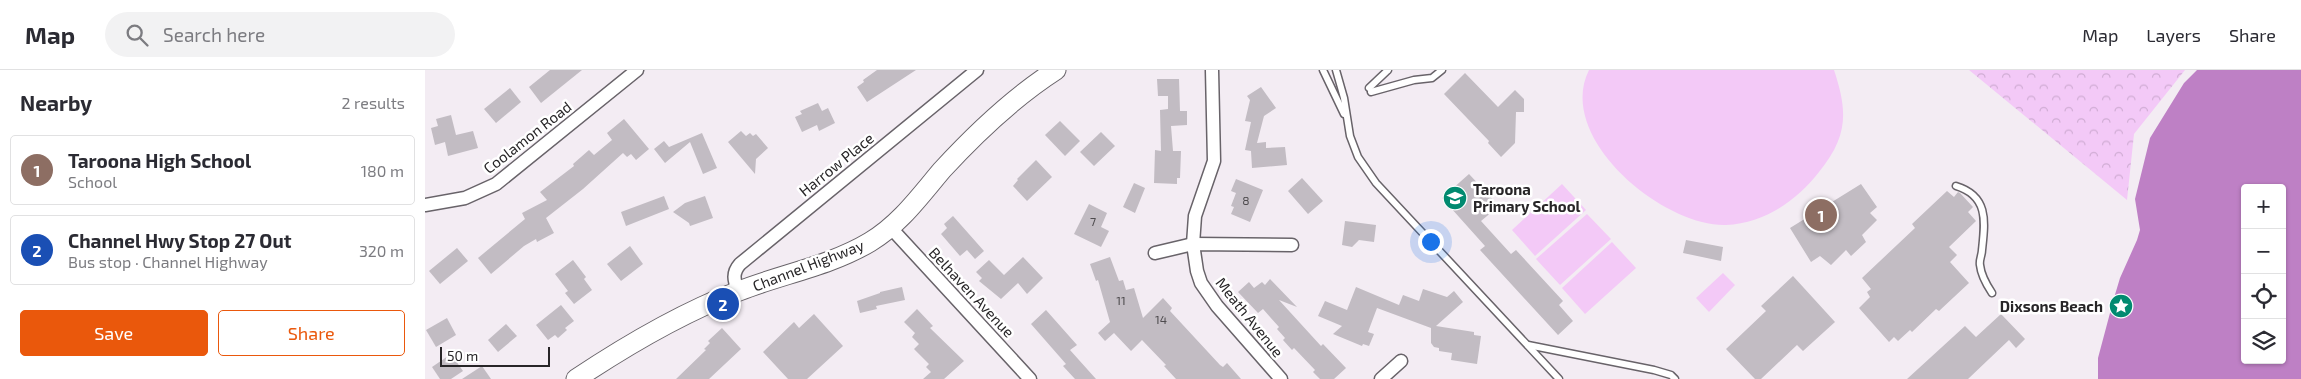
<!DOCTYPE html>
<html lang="en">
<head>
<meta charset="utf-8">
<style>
	:root { --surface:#fff; --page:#f2f2f3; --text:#2b2b33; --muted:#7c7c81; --line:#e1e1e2; --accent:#ea580c }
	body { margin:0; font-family:"Exo 2",sans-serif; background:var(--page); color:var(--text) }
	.controls { position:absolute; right:15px; bottom:15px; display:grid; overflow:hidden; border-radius:5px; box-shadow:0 1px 4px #0004 }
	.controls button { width:45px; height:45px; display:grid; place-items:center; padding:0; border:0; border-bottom:1px solid var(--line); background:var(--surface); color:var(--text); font:25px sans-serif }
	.scale { position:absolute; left:15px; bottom:12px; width:110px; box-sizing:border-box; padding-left:5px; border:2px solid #272527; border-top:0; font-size:14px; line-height:18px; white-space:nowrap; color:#272527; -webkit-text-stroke:4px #fff; paint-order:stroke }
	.you { position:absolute; left:1005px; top:171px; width:18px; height:18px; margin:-12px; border:4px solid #fff; border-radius:50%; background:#1a73e8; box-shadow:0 0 0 8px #1a73e833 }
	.badge { display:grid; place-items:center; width:32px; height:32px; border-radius:50%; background:var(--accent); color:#fff; font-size:16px; font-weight:700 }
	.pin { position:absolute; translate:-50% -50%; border:2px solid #fff; box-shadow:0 1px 5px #0006 }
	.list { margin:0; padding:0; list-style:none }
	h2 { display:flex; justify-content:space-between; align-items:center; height:65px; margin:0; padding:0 20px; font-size:21px }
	h2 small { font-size:16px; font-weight:400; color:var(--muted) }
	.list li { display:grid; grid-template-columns:32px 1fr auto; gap:15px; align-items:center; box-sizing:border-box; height:70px; margin:0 10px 10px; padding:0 10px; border:1px solid var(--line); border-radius:5px }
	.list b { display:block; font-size:19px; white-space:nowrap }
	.list p { margin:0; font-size:16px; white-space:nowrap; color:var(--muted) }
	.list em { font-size:16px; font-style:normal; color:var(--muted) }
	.actions { display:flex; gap:10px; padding:15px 20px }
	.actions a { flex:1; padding:11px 0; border:1px solid var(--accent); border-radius:5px; text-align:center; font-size:18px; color:var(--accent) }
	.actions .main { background:var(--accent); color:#fff }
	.icon { flex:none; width:28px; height:28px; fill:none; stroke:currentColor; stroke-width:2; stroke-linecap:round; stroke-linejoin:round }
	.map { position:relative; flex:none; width:1876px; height:309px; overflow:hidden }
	header { display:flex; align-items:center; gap:30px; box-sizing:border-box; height:70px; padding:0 25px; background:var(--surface); border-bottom:1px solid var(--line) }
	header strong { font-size:24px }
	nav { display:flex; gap:28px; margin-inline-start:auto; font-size:18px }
	.search { width:350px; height:45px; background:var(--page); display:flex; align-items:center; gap:12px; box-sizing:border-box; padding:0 18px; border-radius:28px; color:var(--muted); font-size:19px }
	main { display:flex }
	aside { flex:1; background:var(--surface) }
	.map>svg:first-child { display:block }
	.forest { fill:url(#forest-crowns) }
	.pitch { fill:#f3c9f7 }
	.water { fill:#be80c5; fill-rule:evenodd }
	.building { fill:#c2bcc3 }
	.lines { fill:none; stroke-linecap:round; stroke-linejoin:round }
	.service-casing { stroke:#686369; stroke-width:9 }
	.minor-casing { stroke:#686369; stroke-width:15 }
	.primary-casing { stroke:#686369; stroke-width:21 }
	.service { stroke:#fff; stroke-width:6 }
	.minor { stroke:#fff; stroke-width:12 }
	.primary { stroke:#fff; stroke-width:19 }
	.labels { text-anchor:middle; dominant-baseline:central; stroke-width:5; stroke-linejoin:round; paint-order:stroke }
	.number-label { font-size:12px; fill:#4e4b4e }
	.street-label { font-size:15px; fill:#272527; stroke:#fff }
	.poi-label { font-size:15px; font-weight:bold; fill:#272527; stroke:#fff; text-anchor:start }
</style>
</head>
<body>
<header>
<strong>Map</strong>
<div class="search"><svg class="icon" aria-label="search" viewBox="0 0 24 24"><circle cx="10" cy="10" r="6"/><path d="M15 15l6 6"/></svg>Search here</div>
<nav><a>Map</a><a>Layers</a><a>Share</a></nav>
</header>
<main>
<aside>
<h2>Nearby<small>2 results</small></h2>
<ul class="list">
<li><span class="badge" style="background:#8d6e63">1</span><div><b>Taroona High School</b><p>School</p></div><em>180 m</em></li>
<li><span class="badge" style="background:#1a4fb4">2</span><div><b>Channel Hwy Stop 27 Out</b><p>Bus stop · Channel Highway</p></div><em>320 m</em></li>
</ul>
<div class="actions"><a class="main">Save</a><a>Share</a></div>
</aside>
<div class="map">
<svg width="1876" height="309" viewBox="0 0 1876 309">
	<defs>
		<pattern id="forest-crowns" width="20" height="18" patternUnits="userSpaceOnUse" patternTransform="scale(1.25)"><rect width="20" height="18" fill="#f3c9f7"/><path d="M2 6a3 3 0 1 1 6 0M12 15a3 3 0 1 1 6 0" fill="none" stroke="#d0acd4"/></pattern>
	</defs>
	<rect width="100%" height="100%" fill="#f3ecf3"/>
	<polygon class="forest" points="1544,0 1760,0 1709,64 1702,130"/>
	<g class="pitch">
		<path d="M1164,0H1409C1423,42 1423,66 1394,102C1371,131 1340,153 1301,155C1238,157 1130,68 1164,0Z"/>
		<polygon points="1137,114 1161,140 1110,186 1087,160"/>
		<polygon points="1162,144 1186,169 1135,215 1111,189"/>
		<polygon points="1187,172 1211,198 1160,244 1137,218"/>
		<polygon points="1298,203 1310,215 1284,242 1271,228"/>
	</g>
	<path class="water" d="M1772,0H1876V309H1673V288L1689,228L1695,208L1712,170L1715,160L1710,129L1725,68L1759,13ZM1820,118H1857V290H1820Z"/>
	<g class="building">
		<polygon points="125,0 157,0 116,33 104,17"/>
		<polygon points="452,0 491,0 442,32 432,17 439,12 438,10"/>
		<polygon points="1040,3 1073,37 1090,20 1099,29 1099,42 1091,42 1090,73 1076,87 1063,73 1064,71 1019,24"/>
		<polygon points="732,9 754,9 755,41 762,41 762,55 746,56 748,81 756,81 755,108 752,108 752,114 729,113 730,80 736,81 735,40 743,39 743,26 733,26"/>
		<polygon points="836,17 851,38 839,46 832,73 841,72 841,78 860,77 862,95 827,98 826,81 820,80 826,52 820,51 825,30 822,26"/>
		<polygon points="85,18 96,32 71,53 59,39"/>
		<polygon points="393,33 397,41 403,38 410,53 394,61 392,55 377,62 370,47 377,44 375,41"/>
		<polygon points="26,45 31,65 48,61 53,78 23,86 20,72 10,75 6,58 13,56 11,49"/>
		<polygon points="199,49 224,79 211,90 206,84 202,87 198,83 158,119 121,148 129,163 112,172 111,169 99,176 66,204 53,188 100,149 97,143 122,130 115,122 149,96 148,94 164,80 169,85 187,70 182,63"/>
		<polygon points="635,51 655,71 640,86 620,65"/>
		<polygon points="316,61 321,66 325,63 328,66 331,64 343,78 331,89 330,104 303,72"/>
		<polygon points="676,62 690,76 669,96 655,82"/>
		<polygon points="277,63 292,98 278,104 265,72 240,93 229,79 239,71 244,77"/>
		<polygon points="611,90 627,107 602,131 588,116 593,110 592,109"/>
		<polygon points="1044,104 1074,136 1056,151 1086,184 1091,180 1138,231 1134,235 1148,251 1133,265 1055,180 1060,176 1017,128"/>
		<polygon points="877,108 898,131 883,144 863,121"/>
		<polygon points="811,109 838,120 825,152 806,144 809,137 806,136 811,123 806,121"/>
		<polygon points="709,113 720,118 710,143 698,137"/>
		<polygon points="1436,114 1452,137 1445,143 1452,150 1437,165 1441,172 1426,186 1421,180 1406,195 1395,186 1386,192 1365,158"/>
		<polygon points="1522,121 1529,127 1533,122 1535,123 1548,137 1543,142 1551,151 1524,177 1532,185 1525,192 1544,213 1514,241 1511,239 1487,262 1485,260 1473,271 1469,267 1464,272 1434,238 1445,227 1442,222 1446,219 1437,208 1490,158 1487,154"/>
		<polygon points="239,126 244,139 201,156 196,142"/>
		<polygon points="280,126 288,148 265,156 264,153 248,142 260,133"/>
		<polygon points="664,134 682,143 676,157 684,161 676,177 649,164"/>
		<polygon points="528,146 559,181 550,189 542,180 535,186 516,164 522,158 519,154"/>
		<polygon points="920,151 951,155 949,172 934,170 927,177 917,175"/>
		<polygon points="1261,170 1298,177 1296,191 1258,183"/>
		<polygon points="205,176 218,194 196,211 182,194"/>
		<polygon points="32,178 43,191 15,214 4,201"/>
		<polygon points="598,187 618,208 602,224 593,213 576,229 554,211 557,208 551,202 564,190 579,205"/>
		<polygon points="685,187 694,211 698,210 701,220 709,218 718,248 738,228 747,238 745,241 795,295 798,297 802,293 816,309 751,309 739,296 741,295 717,270 706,281 689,263 680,271 673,263 685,252 673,210 671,211 665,194"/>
		<polygon points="148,190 161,207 159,209 167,220 149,234 140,223 143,221 130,204"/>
		<polygon points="1368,206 1410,252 1378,281 1372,275 1336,309 1330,309 1301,279 1341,241 1336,236"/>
		<polygon points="845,209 872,237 854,230 896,276 898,274 921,298 909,309 895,309 888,302 890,300 869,278 867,280 858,270 860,268 852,259 854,257 838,239 833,243 813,222 824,212 829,218 837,212 840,215"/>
		<polygon points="477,217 480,230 451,236 452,239 435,243 432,231 455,223 455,222"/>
		<polygon points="931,217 974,235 978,225 994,231 998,219 1022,227 1029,221 1038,232 1011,256 1049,262 1049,265 1056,266 1052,294 1026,290 1027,283 1014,281 1014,278 1009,277 1006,273 1006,258 952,238 943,262 949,264 944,276 938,274 937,276 908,264 917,256 893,246 900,231 922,240"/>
		<polygon points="136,235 149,251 140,258 142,260 133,268 130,265 123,270 111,255"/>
		<polygon points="492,239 508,256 505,258 539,291 519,309 498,309 506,302 501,297 504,294 489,279 494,274 487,267 490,263 479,252"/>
		<polygon points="621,240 652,275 645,280 671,309 650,309 638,296 641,294 606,254"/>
		<polygon points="389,244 418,276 382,309 363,309 338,282 369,252 374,258"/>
		<polygon points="1576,244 1600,269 1591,278 1584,270 1543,309 1482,309 1540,256 1551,267"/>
		<polygon points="22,248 31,265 11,277 1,260"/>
		<polygon points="81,254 92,266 73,282 63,270"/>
		<polygon points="297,258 316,279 284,309 251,309 281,280 279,279 285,273 283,271"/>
		<polygon points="26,284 38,301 26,309 15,309 7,297"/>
		<polygon points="57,296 66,309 37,309"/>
	</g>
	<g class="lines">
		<g class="service-casing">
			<g id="service">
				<polyline points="898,0 919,44"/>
				<polyline points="911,0 919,28 925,66 933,87 951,113 1134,309"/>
				<polyline points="944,18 963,0"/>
				<polyline points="946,22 989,10 1007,8 1017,0"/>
				<path d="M1531,116C1564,126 1560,152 1557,180C1557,185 1554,190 1555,195C1556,205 1561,214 1567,223"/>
				<polyline points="1103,275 1229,300 1246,305 1250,309"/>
			</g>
		</g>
		<g class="minor-casing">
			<g id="minor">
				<polyline points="787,0 789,91 770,146 768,174 772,201 776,213 792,236 856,309"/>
				<polyline points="0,135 40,128 71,114 212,0"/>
				<polyline points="466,158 605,309"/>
				<polyline points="730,183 768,174 867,175"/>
				<path d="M313,221C309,210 307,203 315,194L552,0"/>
				<polyline points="956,309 976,291"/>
			</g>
		</g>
		<g class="primary-casing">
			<path id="primary" d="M151,309C202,275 256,243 314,221C357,204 405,196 445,172C475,154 495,126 517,100C551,63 589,27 631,0"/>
		</g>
		<use href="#service" class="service"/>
		<use href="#minor" class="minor"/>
		<use href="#primary" class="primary"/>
	</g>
	<defs>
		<g id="school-disc" transform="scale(1.25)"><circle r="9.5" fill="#018a70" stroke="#fff"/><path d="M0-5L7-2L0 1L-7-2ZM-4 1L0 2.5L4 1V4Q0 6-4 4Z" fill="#fff"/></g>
		<g id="sight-disc" transform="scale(1.25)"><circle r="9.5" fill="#018a70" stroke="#fff"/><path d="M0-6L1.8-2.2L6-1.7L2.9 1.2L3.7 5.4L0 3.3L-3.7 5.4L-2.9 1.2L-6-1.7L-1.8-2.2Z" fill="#fff"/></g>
	</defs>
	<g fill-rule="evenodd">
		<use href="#school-disc" x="1030" y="128"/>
		<use href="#sight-disc" x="1696" y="236"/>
	</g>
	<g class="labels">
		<g class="number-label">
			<text x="821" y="130">8</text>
			<text x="668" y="151">7</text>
			<text x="696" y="230">11</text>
			<text x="736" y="249">14</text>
		</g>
		<g class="street-label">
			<text transform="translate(102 67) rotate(-38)">Coolamon Road</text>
			<text transform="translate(411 94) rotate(-39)">Harrow Place</text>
			<text transform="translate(383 195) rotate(-21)">Channel Highway</text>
			<text transform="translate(547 222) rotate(47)">Belhaven Avenue</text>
			<text transform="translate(825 247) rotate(51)">Meath Avenue</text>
		</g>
		<g class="poi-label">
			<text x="1048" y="119">Taroona<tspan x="1048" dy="17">Primary School</tspan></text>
			<text x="1678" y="236" text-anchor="end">Dixsons Beach</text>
		</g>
	</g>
</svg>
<div class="controls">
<button>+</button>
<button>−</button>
<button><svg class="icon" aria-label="locate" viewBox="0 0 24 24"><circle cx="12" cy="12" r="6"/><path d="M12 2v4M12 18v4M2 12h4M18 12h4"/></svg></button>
<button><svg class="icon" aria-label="layers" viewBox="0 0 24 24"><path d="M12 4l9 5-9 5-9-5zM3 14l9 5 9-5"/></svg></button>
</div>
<div class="scale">50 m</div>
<div class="you"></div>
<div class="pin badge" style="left:1396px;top:145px;background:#8d6e63">1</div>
<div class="pin badge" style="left:298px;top:234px;background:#1a4fb4">2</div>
</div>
</main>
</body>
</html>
